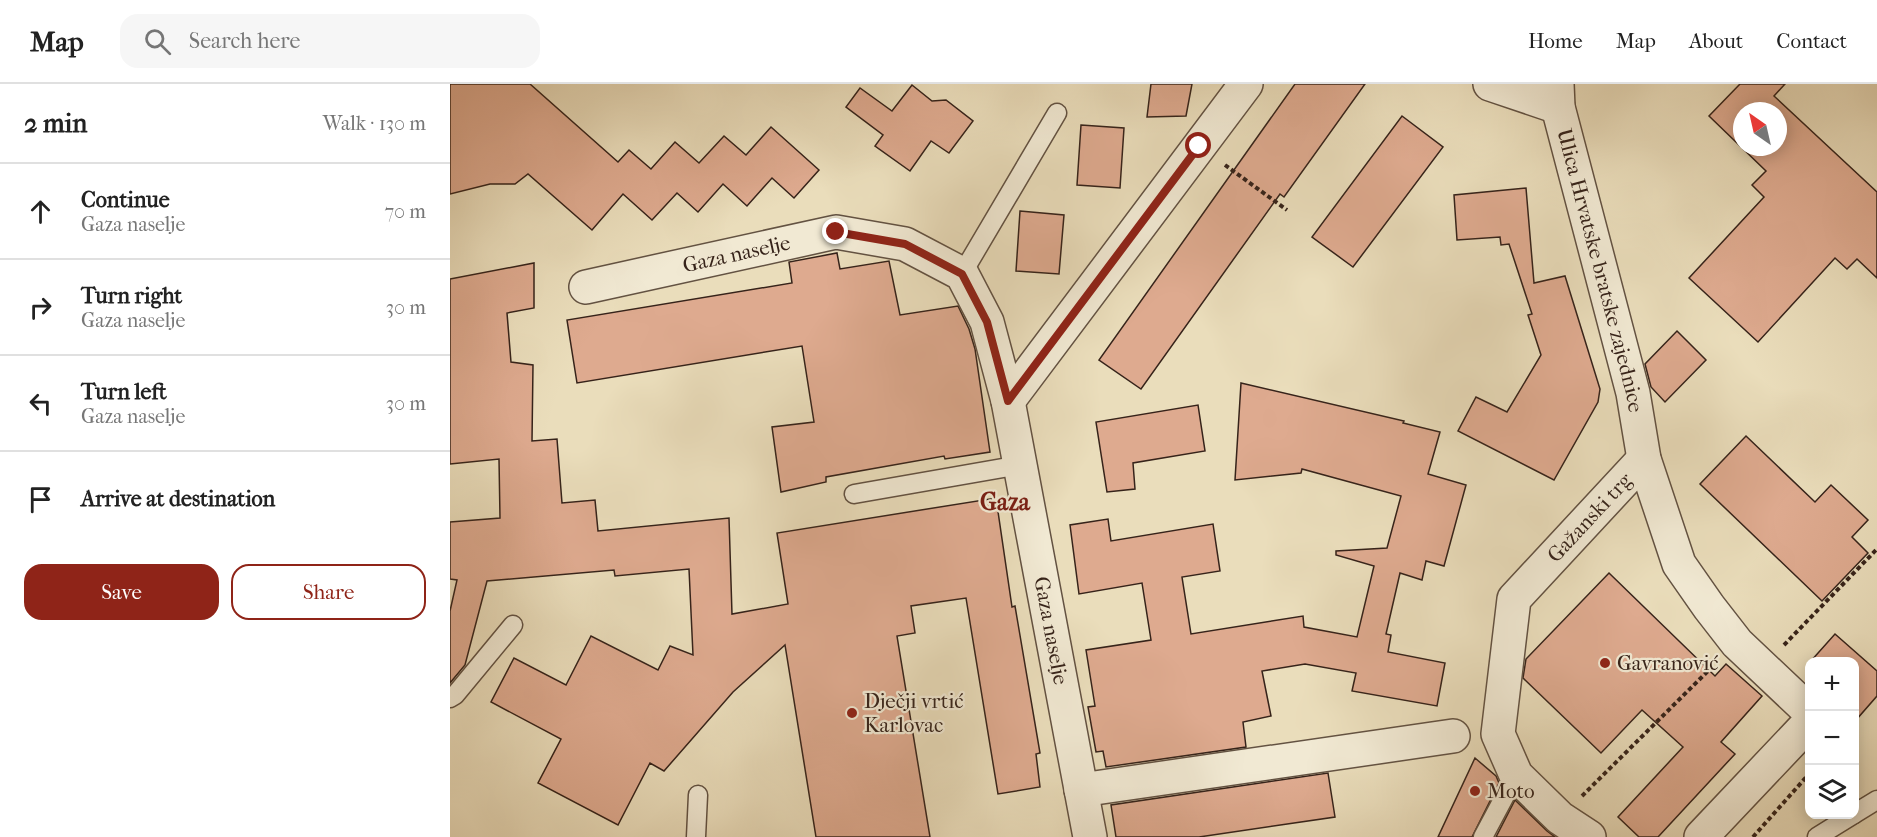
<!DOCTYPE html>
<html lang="en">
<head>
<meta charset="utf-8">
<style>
	:root { --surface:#fff; --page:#f6f6f6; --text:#222; --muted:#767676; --line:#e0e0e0; --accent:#8f2418 }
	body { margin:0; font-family:"IM FELL French Canon",serif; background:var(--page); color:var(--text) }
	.controls { position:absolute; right:18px; bottom:18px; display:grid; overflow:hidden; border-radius:12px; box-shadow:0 3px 15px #0003 }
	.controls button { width:54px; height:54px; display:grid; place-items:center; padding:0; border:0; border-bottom:2px solid var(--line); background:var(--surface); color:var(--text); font:30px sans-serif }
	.compass { position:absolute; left:1283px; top:18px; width:54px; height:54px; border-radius:50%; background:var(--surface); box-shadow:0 3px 15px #0003; rotate:326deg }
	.stop { position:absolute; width:18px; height:18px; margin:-14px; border:4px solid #8f2418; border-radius:50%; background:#fff }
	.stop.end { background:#8f2418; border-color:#fff; box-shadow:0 2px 6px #0008 }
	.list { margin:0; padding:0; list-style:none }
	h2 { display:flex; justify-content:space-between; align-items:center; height:78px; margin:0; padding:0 24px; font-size:26px }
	h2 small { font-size:20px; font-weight:400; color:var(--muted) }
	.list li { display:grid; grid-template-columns:39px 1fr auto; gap:18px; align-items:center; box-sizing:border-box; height:96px; padding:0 24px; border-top:2px solid var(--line) }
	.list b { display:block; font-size:22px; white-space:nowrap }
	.list p { margin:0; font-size:20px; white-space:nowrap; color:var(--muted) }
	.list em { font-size:20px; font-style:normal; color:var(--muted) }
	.actions { display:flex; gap:12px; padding:18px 24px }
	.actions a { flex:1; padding:14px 0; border:2px solid var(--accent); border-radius:18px; text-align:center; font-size:21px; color:var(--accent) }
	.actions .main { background:var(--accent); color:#fff }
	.icon { flex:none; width:33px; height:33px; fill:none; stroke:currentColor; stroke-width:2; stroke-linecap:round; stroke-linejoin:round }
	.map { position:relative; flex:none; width:1427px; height:753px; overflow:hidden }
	header { display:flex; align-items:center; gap:36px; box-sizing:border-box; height:84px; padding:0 30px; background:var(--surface); border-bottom:2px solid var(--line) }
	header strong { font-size:28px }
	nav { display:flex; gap:33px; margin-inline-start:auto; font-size:21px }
	.search { width:420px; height:54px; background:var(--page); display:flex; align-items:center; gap:15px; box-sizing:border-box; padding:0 21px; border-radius:18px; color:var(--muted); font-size:22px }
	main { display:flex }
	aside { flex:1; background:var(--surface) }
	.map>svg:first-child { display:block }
	.building { fill:#deaa8f; stroke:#36231a; stroke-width:1.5; fill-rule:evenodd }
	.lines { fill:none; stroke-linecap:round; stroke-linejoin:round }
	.lane-casing { stroke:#635242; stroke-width:21 }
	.street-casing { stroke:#635242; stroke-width:36 }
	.path { stroke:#36231a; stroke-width:4; stroke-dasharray:4.5 3; stroke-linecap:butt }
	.lane { stroke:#f1e9d3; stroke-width:18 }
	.street { stroke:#f1e9d3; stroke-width:33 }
	.route { stroke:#8f2418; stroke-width:8 }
	.poi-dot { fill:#8f2418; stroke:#f1e9d3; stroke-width:2 }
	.labels { text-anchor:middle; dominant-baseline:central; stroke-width:4.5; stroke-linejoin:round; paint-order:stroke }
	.street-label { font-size:21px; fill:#36231a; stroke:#f1e9d3 }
	.poi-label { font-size:21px; fill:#36231a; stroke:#f1e9d3; text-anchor:start }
	.quarter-label { font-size:24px; font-weight:bold; fill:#7a1f14; stroke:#f1e9d3 }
</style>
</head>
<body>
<header>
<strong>Map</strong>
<div class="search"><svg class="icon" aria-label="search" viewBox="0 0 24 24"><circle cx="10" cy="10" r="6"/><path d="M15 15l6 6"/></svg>Search here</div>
<nav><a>Home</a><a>Map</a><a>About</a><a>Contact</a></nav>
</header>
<main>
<aside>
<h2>2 min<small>Walk · 130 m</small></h2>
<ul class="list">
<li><svg class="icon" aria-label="ahead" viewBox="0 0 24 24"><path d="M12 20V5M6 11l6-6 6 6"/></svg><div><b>Continue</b><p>Gaza naselje</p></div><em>70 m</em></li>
<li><svg class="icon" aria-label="right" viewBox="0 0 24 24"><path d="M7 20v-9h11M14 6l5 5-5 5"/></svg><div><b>Turn right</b><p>Gaza naselje</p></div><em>30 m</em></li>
<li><svg class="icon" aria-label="left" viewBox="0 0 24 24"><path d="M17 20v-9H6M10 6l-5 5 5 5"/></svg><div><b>Turn left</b><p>Gaza naselje</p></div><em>30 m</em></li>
<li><svg class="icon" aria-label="arrive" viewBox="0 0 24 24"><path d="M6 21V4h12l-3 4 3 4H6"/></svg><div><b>Arrive at destination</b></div></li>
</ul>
<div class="actions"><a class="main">Save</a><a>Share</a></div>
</aside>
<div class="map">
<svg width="1427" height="753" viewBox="0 0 1427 753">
	<rect width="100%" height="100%" fill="#eaddbb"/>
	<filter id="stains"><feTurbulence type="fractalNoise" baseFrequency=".00333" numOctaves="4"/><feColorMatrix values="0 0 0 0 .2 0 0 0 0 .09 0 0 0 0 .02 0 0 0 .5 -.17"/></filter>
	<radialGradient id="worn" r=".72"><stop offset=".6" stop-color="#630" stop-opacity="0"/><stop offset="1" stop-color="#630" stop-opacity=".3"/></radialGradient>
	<g class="building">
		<polygon points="0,0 80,0 168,78 179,66 201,85 225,58 249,79 274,52 296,71 321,43 369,86 344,114 322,94 297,122 273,100 248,128 227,109 202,136 173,110 142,146 78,90 65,100 40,100 0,110"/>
		<polygon points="701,0 742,0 736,32 697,33"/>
		<polygon points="845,0 915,0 834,113 830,110 691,305 649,276"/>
		<path d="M1290,0H1335L1324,12L1427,108V194L1407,175L1397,185L1385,174L1308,258L1239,194L1314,113L1302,101L1316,87L1259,32ZM1292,27H1328V63H1292Z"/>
		<polygon points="462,1 482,17 496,16 523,37 499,69 481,57 460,87 425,62 433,51 396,23 410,4 442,27"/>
		<polygon points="952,32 993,63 903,183 862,153"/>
		<polygon points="631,41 674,44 670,104 627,101"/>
		<polygon points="1076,104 1084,199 1115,192 1150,305 1148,318 1104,396 1008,347 1026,313 1057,328 1091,271 1078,231 1082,230 1059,160 1051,161 1050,153 1007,156 1004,111"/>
		<polygon points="570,127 614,131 609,190 566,187"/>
		<polygon points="387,169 390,185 439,177 450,231 508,222 519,245 525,265 540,368 495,375 494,372 376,393 376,398 331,408 322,343 364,338 352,262 127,299 117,236 342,199 339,178"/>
		<polygon points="84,179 84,224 57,229 61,278 83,281 82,357 107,355 112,419 145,416 148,447 279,434 282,530 338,520 327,449 546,414 562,523 565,522 590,669 586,670 590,703 548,710 516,514 461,522 465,549 447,552 480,753 366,753 335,561 283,608 214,687 200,679 168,741 88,699 111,655 41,618 64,574 116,601 141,552 208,586 220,562 243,571 239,485 165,492 164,486 37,497 15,581 0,599 0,527 7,496 0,495 0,438 50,434 49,375 0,380 0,195"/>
		<polygon points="1227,247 1256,276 1215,318 1201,303 1195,280"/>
		<polygon points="791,299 954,337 953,339 990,348 978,390 1016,401 994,482 976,477 972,496 950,489 936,550 941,551 938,568 995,579 987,622 902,607 906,589 855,580 812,587 821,632 793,638 796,663 656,683 653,667 646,668 638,623 645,622 636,566 701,556 692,499 629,510 620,441 658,435 661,457 763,440 770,487 732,493 741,550 853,532 854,543 907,553 924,482 886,471 886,467 937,464 951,412 852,385 851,389 785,396"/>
		<polygon points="748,321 755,367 683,379 685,405 657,408 646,338"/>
		<polygon points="1296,352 1365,418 1381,401 1418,436 1402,453 1418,469 1372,517 1250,400"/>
		<polygon points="1159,489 1265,592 1276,580 1312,612 1271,658 1285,670 1208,753 1189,753 1168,733 1233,663 1192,626 1151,669 1073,594 1076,575"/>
		<polygon points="1385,550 1427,587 1427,612 1406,636 1404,578 1360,578"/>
		<polygon points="1025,674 1046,692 1049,699 1022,753 988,753"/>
		<polygon points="878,689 885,733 749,753 666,753 661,721"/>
		<polygon points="1065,716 1097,747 1105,753 1046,753"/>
	</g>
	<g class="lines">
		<g class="lane-casing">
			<g id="lane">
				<polyline points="512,190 607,29"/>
				<polyline points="404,410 570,381"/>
				<polyline points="0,614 5,611 63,541"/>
				<polyline points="1404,730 1427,716"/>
				<polyline points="246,753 248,711"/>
				<polyline points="1033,753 1066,691"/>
				<polyline points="1367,753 1404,730"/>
			</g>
		</g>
		<g class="street-casing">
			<g id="street">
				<polyline points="1040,0 1108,23"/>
				<path id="s1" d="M1107,0L1108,23L1183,309L1194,375L1229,480L1259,523L1287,559L1360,628"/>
				<path id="s2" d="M136,203L386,148L455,160L512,190L537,238L558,317L640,753"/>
				<polyline points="558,317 796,0"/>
				<polyline points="631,706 1003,652"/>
				<path id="s3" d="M1139,753L1110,734L1066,691L1048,650L1064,515L1194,375"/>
				<polyline points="1251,753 1358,640 1360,636"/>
			</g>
		</g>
		<g class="path">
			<polyline points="775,81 837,126"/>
			<polyline points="1334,561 1427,465"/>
			<polyline points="1132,712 1265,580"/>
			<polyline points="1303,753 1359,690"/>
		</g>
		<use href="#lane" class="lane"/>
		<use href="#street" class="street"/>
	</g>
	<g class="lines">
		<polyline class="route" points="386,148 455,160 512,190 537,238 558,317 749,62"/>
	</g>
	<g class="poi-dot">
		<circle cx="1155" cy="579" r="6"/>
		<circle cx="402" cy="629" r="6"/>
		<circle cx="1025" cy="707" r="6"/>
	</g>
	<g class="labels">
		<g class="street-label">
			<text stroke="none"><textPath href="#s2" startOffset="154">Gaza naselje</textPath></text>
			<text stroke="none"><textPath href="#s1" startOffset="192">Ulica Hrvatske bratske zajednice</textPath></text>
			<text stroke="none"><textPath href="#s3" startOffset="388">Gažanski trg</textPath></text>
			<text stroke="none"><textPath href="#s2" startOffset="760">Gaza naselje</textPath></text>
		</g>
		<g class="poi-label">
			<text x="1167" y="579">Gavranović</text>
			<text x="414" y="617">Dječji vrtić<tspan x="414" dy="24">Karlovac</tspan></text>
			<text x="1037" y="707">Moto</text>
		</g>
		<g class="quarter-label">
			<text x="555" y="418">Gaza</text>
		</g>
	</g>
	<rect width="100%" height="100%" filter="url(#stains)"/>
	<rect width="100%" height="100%" fill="url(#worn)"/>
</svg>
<div class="controls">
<button>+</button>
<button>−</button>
<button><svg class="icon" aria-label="layers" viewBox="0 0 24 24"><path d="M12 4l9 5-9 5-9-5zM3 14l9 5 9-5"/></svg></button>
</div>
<svg class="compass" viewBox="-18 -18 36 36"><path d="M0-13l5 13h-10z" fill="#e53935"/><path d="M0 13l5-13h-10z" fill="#767676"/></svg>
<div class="stop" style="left:749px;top:62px"></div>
<div class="stop end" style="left:386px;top:148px"></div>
</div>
</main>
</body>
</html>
